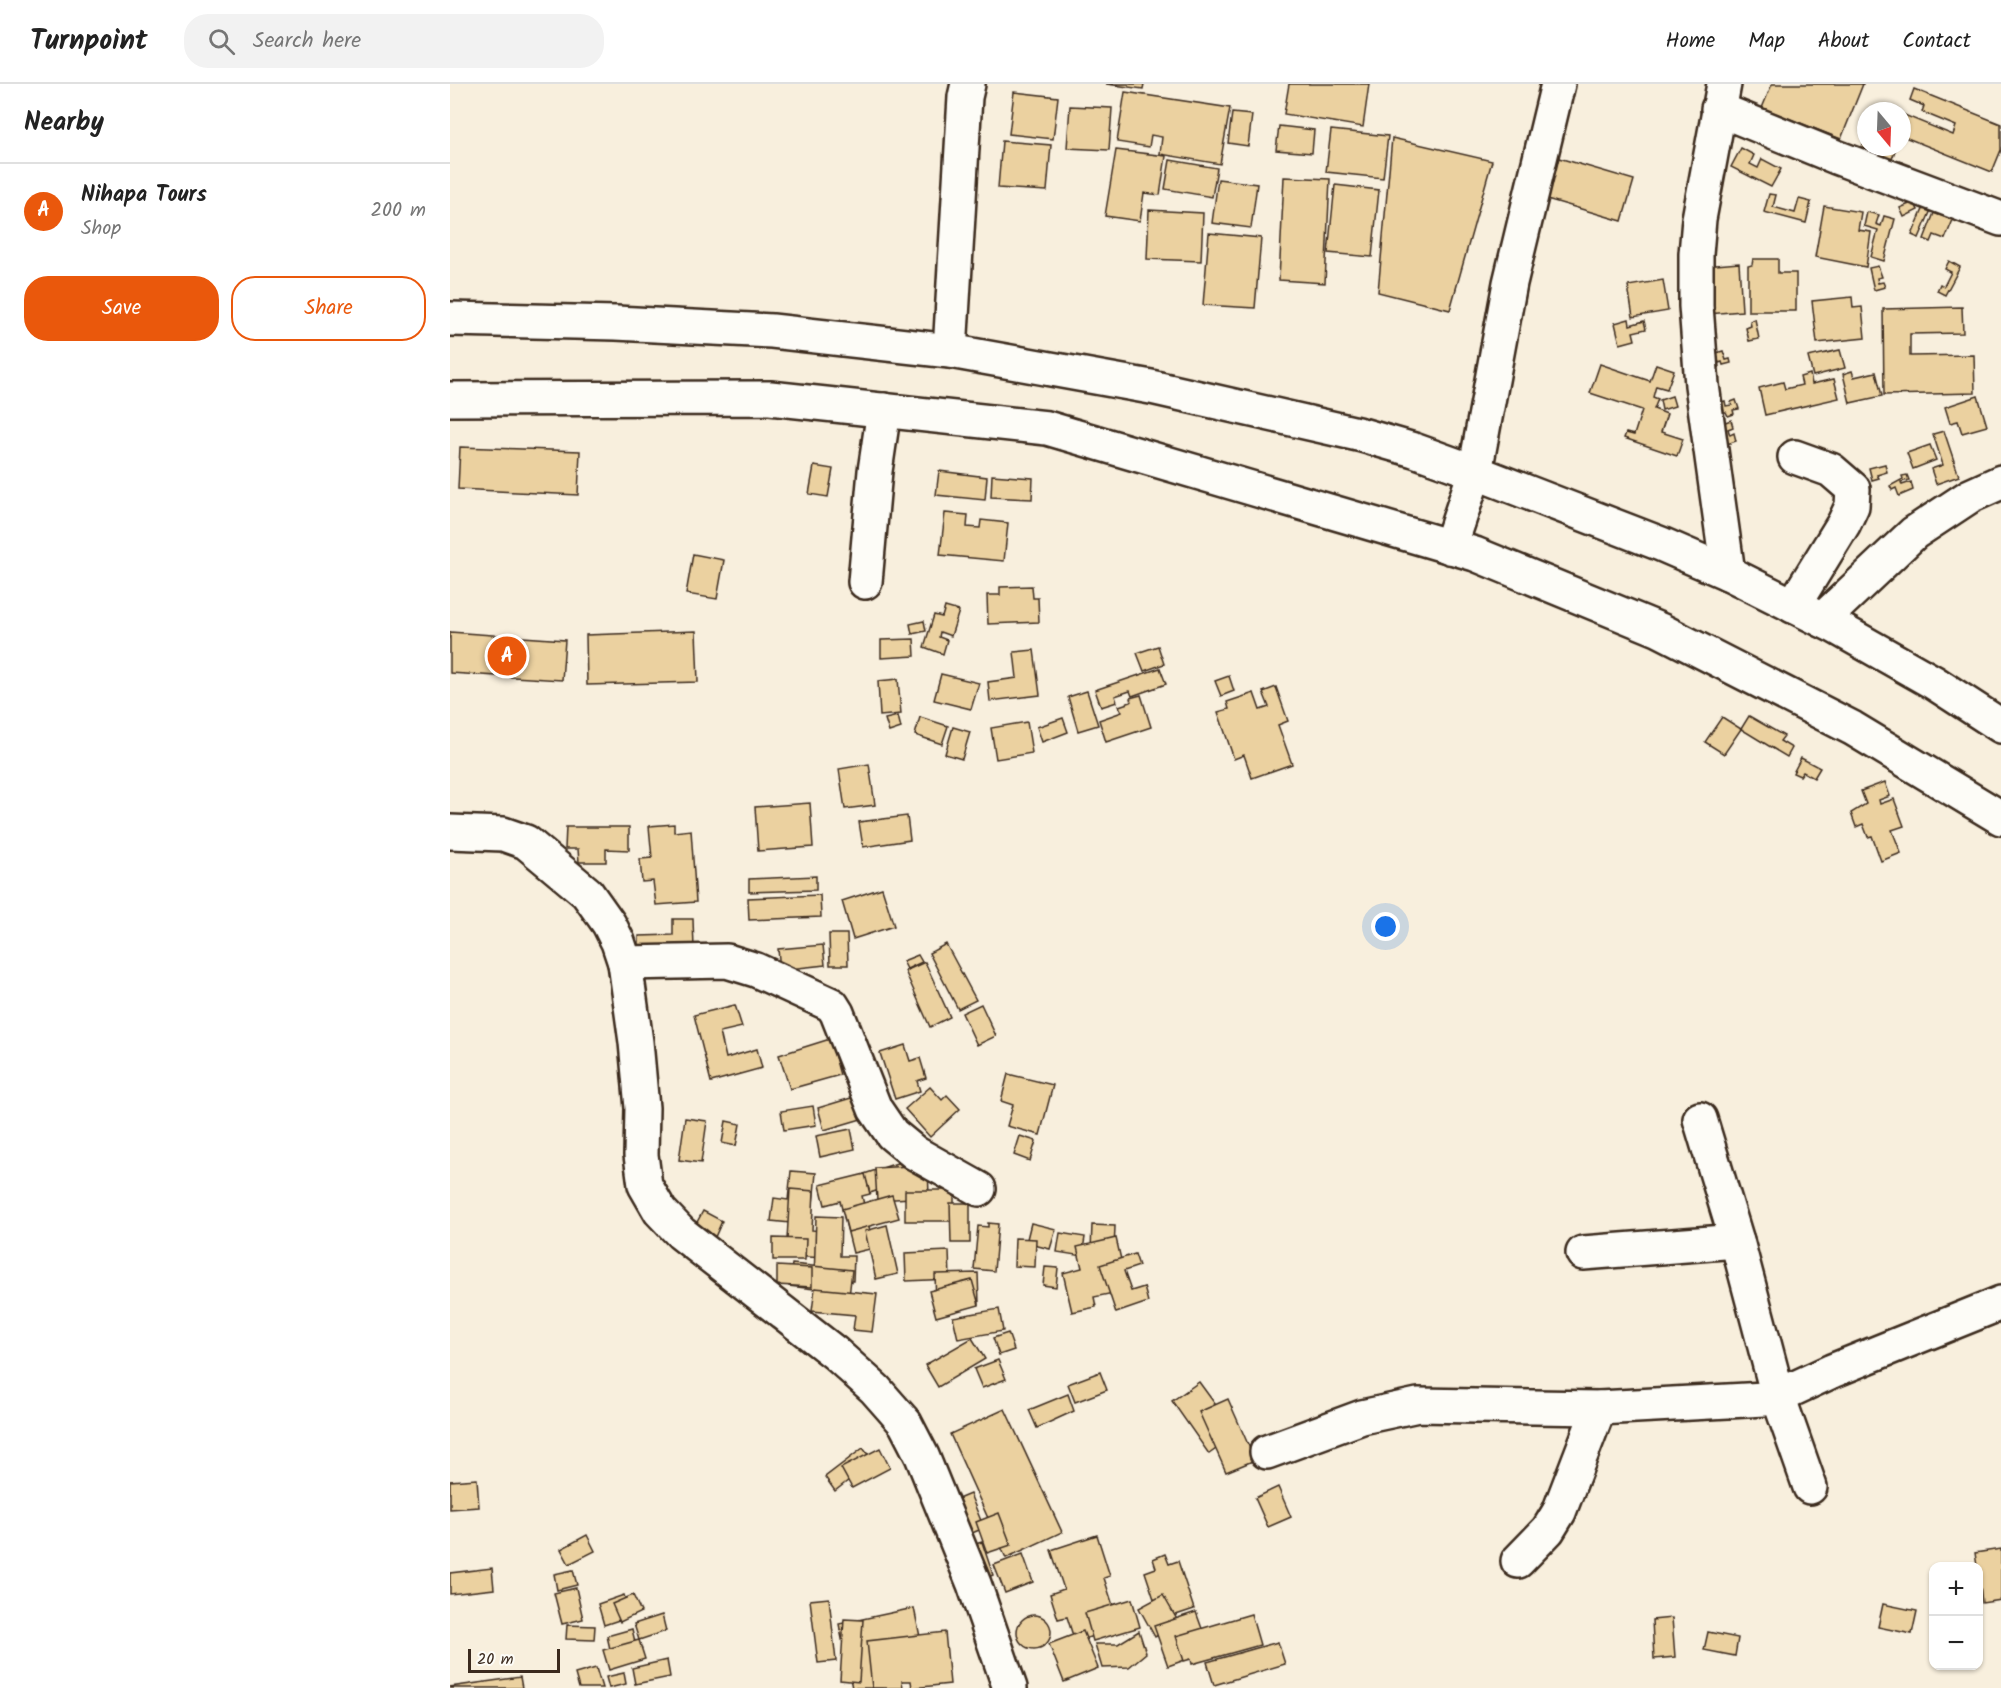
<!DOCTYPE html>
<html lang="en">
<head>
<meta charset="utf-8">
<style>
	:root { --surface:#fff; --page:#f2f2f2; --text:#222; --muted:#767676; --line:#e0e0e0; --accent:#ea580c }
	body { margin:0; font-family:Kalam,sans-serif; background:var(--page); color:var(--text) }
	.controls { position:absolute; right:18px; bottom:18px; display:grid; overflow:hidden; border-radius:12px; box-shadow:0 2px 4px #0004 }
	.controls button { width:54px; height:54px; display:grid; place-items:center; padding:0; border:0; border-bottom:2px solid var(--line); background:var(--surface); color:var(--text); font:30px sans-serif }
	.compass { position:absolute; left:1407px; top:18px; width:54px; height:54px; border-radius:50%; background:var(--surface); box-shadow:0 2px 4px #0004; rotate:161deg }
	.scale { position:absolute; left:18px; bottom:15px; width:92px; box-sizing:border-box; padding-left:6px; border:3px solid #3b2a1e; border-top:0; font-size:16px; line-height:21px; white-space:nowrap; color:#3b2a1e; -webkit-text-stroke:4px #fdfcf7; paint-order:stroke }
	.you { position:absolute; left:936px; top:843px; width:21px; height:21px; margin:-15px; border:4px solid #fff; border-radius:50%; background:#1a73e8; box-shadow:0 0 0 9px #1a73e833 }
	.badge { display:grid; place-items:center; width:39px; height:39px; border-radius:50%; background:var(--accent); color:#fff; font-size:20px; font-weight:700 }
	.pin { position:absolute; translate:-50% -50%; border:3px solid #fff; box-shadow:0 2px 6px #0006 }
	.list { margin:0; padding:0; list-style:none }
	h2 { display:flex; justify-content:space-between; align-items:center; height:78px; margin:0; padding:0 24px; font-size:26px }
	h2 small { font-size:20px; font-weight:400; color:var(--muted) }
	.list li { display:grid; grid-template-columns:39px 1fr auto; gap:18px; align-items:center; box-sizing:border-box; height:96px; padding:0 24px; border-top:2px solid var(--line) }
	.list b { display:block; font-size:22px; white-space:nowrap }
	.list p { margin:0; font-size:20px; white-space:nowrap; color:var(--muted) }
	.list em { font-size:20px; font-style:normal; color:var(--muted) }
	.actions { display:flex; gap:12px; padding:18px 24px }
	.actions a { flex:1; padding:14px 0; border:2px solid var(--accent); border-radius:24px; text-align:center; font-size:21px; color:var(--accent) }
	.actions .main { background:var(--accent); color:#fff }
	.icon { flex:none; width:33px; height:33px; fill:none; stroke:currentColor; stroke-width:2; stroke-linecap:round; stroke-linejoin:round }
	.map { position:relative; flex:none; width:1551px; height:1604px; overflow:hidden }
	header { display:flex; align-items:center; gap:36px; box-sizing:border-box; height:84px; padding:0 30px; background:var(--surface); border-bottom:2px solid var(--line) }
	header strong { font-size:28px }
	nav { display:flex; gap:33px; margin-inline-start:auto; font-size:21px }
	.search { width:420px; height:54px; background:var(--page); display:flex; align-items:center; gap:15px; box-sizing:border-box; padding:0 21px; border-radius:24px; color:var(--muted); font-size:22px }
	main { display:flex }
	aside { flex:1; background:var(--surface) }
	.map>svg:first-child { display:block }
	.building { fill:#ebd1a0; stroke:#3b2a1e; stroke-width:1.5 }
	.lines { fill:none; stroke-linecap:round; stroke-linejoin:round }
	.minor-casing { stroke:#3b2a1e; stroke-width:38 }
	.highway-casing { stroke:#3b2a1e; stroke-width:38 }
	.minor { stroke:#fdfcf7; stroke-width:33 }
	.highway { stroke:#fdfcf7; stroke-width:33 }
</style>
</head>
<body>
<header>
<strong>Turnpoint</strong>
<div class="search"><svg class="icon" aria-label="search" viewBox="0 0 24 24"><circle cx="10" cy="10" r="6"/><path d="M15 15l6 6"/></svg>Search here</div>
<nav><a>Home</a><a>Map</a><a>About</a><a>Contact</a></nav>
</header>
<main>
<aside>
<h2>Nearby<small></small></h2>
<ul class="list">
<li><span class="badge">A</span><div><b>Nihapa Tours</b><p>Shop</p></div><em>200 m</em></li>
</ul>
<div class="actions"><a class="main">Save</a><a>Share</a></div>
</aside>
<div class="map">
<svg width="1551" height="1604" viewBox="0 0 1551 1604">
	<rect width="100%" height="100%" fill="#f8efdd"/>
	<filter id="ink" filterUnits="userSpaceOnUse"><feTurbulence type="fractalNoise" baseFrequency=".0167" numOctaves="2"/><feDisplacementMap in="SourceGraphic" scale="12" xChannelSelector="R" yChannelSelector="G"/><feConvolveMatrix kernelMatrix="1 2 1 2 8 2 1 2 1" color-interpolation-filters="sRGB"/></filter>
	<g filter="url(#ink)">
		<g class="building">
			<polygon points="656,0 694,0 693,5"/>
			<polygon points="839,0 919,0 913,43 834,30"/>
			<polygon points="1322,0 1413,0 1391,55 1312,24"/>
			<polygon points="1464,5 1551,40 1551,66 1542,88 1452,52 1452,30 1503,51 1506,42 1472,28 1474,22 1460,16"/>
			<polygon points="564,8 608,13 603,55 559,50"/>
			<polygon points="675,8 780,24 770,80 710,70 712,53 701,51 699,63 667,58"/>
			<polygon points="620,22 662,24 659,66 617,64"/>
			<polygon points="782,29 802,31 798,62 778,59"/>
			<polygon points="829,42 864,46 862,69 826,66"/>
			<polygon points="881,46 938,52 933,94 876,88"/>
			<polygon points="942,54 1042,77 1000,226 928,208"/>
			<polygon points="1415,54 1416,63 1446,64 1442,75 1452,78 1449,86 1409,72"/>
			<polygon points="552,57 601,61 597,107 548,104"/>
			<polygon points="1291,64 1304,71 1300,80 1308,84 1312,75 1331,85 1321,103 1281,83"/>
			<polygon points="666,66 716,72 710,111 694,109 690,137 655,132"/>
			<polygon points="1102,72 1184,96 1172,137 1090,113"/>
			<polygon points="720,76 767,84 762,113 715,105"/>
			<polygon points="834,93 880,95 875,199 829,196"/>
			<polygon points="768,95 807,100 801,144 762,139"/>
			<polygon points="885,101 929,106 922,173 878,169"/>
			<polygon points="1319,110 1326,111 1323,123 1345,129 1349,115 1361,118 1356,139 1314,128"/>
			<polygon points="1464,118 1468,126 1454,133 1450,124"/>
			<polygon points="1374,122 1411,128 1408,146 1421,148 1416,183 1365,173"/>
			<polygon points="1474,123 1481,126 1469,154 1462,151"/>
			<polygon points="699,126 753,129 751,177 697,175"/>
			<polygon points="1417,128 1429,131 1426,140 1431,142 1434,132 1445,135 1434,177 1421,173 1428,146 1414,142"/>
			<polygon points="1484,129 1503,136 1495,155 1484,151 1481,158 1474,155"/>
			<polygon points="759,149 811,154 805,224 753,221"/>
			<polygon points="1303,175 1328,175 1328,189 1346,189 1346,227 1298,227 1298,182 1302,181"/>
			<polygon points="1499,177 1510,183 1495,211 1487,207 1490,200 1494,202 1501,188 1495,185"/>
			<polygon points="1289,179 1292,227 1258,230 1254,182"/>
			<polygon points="1428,182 1432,193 1427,194 1428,199 1433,198 1435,203 1424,206 1419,184"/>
			<polygon points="1213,196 1218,227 1183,233 1178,202"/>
			<polygon points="1402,213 1403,224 1412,223 1415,254 1367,259 1362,217"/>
			<polygon points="1512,223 1513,249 1460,250 1460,272 1524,271 1525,309 1434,311 1433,225"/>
			<polygon points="1179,235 1180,241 1194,237 1196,245 1183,248 1185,256 1170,260 1165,239"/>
			<polygon points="1305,235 1309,255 1299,257 1296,244 1301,242 1300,237"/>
			<polygon points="1390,266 1395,284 1363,292 1358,273"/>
			<polygon points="1273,267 1276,276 1280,275 1281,279 1273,281 1272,278 1269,279 1266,269"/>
			<polygon points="1150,280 1200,297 1206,280 1224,286 1217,305 1206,302 1203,313 1208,315 1204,325 1217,330 1211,348 1233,355 1227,372 1174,354 1176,349 1184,351 1192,326 1140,309"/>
			<polygon points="1402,287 1404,293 1426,288 1432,312 1400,319 1393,290"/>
			<polygon points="1360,290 1362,300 1384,295 1389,314 1315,331 1309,304 1333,298 1335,305 1352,301 1350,293"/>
			<polygon points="1222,312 1225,322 1212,326 1210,316"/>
			<polygon points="1528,312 1537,342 1512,349 1508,337 1500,339 1495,323"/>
			<polygon points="1286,316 1289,325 1283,326 1284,330 1278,332 1276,328 1274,328 1271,318 1275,317 1276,322 1282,321 1281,318"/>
			<polygon points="1281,336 1283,343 1278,345 1280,351 1284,349 1286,357 1277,360 1267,341"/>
			<polygon points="1494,347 1509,392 1486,400 1481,385 1493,381 1483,350"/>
			<polygon points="1480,361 1486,376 1463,385 1457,369"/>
			<polygon points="10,363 130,367 128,411 8,405"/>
			<polygon points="1435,380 1437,388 1427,391 1429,394 1422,396 1419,384"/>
			<polygon points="364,382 383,385 378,413 359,410"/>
			<polygon points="489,387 537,393 535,416 486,411"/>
			<polygon points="542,391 583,394 582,415 541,413"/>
			<polygon points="1457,391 1459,396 1451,398 1452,401 1461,398 1463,406 1449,412 1446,404 1442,406 1440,402 1453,395 1452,392"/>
			<polygon points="495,429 518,431 517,443 530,444 531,436 558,439 554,477 490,471"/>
			<polygon points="243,470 274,476 267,515 236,510"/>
			<polygon points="582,502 583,514 588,514 589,538 538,540 537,511 550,511 550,503"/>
			<polygon points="495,523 509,527 501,552 490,548 489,553 497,556 493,570 474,563 484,531 492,533"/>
			<polygon points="474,537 476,547 462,550 460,540"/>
			<polygon points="246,547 248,598 137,601 136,551"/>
			<polygon points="0,548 115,556 112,596 0,589"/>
			<polygon points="464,555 465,572 431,574 431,556"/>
			<polygon points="708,562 714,580 694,587 687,569"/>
			<polygon points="584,566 590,611 540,617 538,598 567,594 564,568"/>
			<polygon points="710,584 716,600 682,612 680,607 665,612 667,618 651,623 645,606"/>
			<polygon points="491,590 529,599 521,625 484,616"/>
			<polygon points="779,592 784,607 771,612 765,597"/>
			<polygon points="448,595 451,630 430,632 428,597"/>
			<polygon points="826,603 838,637 828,641 842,680 802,694 794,671 784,675 768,628 779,625 777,618 804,609 810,626 819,623 813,608"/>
			<polygon points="637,607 648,641 628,647 618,613"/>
			<polygon points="691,611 701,643 656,658 649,636 672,628 669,622 681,618 680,614"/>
			<polygon points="448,632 451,644 439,648 435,635"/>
			<polygon points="1299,632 1334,652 1330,657 1342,664 1337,673 1291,645"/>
			<polygon points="470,633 498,642 492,660 465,651"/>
			<polygon points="1272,633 1291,645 1274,670 1255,658"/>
			<polygon points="613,634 618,648 592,658 587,643"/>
			<polygon points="577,638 582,669 546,675 541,644"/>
			<polygon points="503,643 520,648 512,675 495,670"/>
			<polygon points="1351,674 1370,684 1364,694 1353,688 1350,692 1343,689"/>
			<polygon points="419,680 425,721 395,725 389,685"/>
			<polygon points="1435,698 1440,712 1429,716 1430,720 1444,715 1454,742 1442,746 1451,769 1431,777 1422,752 1418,753 1413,740 1406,743 1401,729 1416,720 1411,707"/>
			<polygon points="360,719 363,763 308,767 305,723"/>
			<polygon points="457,732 460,756 413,763 409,738"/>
			<polygon points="224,740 224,748 241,746 246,818 206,821 203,797 192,798 190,775 202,774 199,742"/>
			<polygon points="116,743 179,743 179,766 156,765 156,778 129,778 128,765 115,765"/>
			<polygon points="366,792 366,806 299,808 299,795"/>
			<polygon points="432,804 444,842 403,855 392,817"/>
			<polygon points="370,811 371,833 299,836 298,814"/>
			<polygon points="223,835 243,835 244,865 189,867 189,852 223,851"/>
			<polygon points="379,850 397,850 398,881 380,881"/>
			<polygon points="496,860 526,916 508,925 479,869"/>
			<polygon points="373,861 375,881 330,886 328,865"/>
			<polygon points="468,871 472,878 457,885 453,877"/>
			<polygon points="475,878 500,933 480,943 455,887"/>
			<polygon points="531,920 546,952 527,961 512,929"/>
			<polygon points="285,921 292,943 270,948 276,974 307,965 312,984 261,998 244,931"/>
			<polygon points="380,955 390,991 340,1005 329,971"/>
			<polygon points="455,961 460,977 470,974 476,994 467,997 470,1007 445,1015 430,969"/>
			<polygon points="558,990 603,1001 590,1051 557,1042 563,1021 551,1017"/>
			<polygon points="480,1003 492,1016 497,1011 510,1025 480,1053 455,1025"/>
			<polygon points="411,1011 418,1033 374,1046 368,1024"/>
			<polygon points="363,1022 366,1041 334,1046 331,1027"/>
			<polygon points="235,1034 257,1037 251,1079 229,1076"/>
			<polygon points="276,1037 290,1040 286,1062 272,1059"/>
			<polygon points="401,1045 405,1065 370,1073 366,1052"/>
			<polygon points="570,1052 586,1057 580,1077 564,1071"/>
			<polygon points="462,1074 468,1093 420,1109 414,1090"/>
			<polygon points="478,1081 479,1113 427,1116 425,1084"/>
			<polygon points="341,1087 366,1089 361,1141 321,1137 324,1114 338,1116"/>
			<polygon points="415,1090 420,1110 412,1112 424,1164 403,1169 390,1117 375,1121 370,1101"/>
			<polygon points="340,1105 364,1107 362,1146 380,1147 378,1174 336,1172"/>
			<rect x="455" y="1106" width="49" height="31"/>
			<polygon points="442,1111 449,1134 398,1148 392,1125"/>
			<polygon points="500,1119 520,1119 520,1159 501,1159"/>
			<polygon points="253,1127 272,1137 265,1153 245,1142"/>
			<polygon points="366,1132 391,1133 390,1172 404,1172 403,1197 364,1196"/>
			<polygon points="538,1139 548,1140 544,1187 524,1185 528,1142 538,1143"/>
			<polygon points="581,1139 606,1145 600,1165 576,1159"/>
			<polygon points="437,1141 448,1190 426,1195 415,1147"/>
			<polygon points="642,1141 665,1142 664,1167 641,1166"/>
			<polygon points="610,1149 635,1153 632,1172 607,1168"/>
			<polygon points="323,1154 356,1155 355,1176 323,1176"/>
			<polygon points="565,1154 586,1155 585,1183 564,1182"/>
			<polygon points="666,1154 678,1206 644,1213 646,1223 622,1228 613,1189 632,1184 627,1163"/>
			<polygon points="499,1167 500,1195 456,1197 455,1169"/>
			<polygon points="685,1170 689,1182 674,1187 681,1207 694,1203 698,1218 666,1229 650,1181"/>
			<polygon points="342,1180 402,1186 398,1222 380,1220 382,1207 339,1202"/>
			<polygon points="327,1182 362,1184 362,1203 327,1201"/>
			<polygon points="595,1183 608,1184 606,1203 593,1201"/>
			<polygon points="528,1189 529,1220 486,1221 485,1190"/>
			<polygon points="522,1196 529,1221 486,1233 479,1207"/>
			<polygon points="365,1204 427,1210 422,1248 403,1246 405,1231 362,1227"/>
			<polygon points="549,1225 553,1247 508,1255 503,1233"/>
			<polygon points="558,1249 564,1266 549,1271 543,1254"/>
			<polygon points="522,1254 535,1275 488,1303 475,1281"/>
			<polygon points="548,1276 556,1295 532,1304 524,1285"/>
			<polygon points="650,1288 657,1306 625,1318 618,1300"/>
			<polygon points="749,1298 787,1350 759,1370 722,1317"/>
			<polygon points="618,1310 624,1327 587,1344 579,1326"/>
			<polygon points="778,1315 805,1376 776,1388 749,1328"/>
			<polygon points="555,1325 612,1448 556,1474 500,1350"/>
			<polygon points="413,1364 423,1377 385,1407 375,1393"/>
			<polygon points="430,1364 440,1384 402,1404 391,1384"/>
			<polygon points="27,1395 29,1423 0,1425 0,1397"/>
			<polygon points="828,1403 841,1433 818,1443 805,1414"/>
			<polygon points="520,1410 534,1444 515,1452 501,1418"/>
			<polygon points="549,1429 561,1461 537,1469 526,1438"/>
			<polygon points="137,1451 145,1467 119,1480 111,1465"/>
			<polygon points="647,1451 660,1492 654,1494 670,1543 625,1558 617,1533 608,1535 600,1510 614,1505 601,1466"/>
			<polygon points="532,1458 543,1491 530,1496 519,1462"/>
			<polygon points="1551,1465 1551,1516 1532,1519 1528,1482 1527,1482 1525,1469"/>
			<polygon points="573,1470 583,1498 555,1509 544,1481"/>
			<polygon points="715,1470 719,1480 728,1477 744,1525 711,1536 695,1488 706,1484 703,1475"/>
			<polygon points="42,1484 44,1505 0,1510 0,1489"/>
			<polygon points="123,1486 127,1501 107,1506 104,1490"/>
			<polygon points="126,1504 133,1535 112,1540 104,1509"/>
			<polygon points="174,1511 181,1532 154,1541 148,1520"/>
			<polygon points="183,1511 191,1528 170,1538 162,1520"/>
			<polygon points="713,1511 729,1539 705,1553 689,1524"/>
			<polygon points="379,1514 386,1577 368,1579 360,1516"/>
			<polygon points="682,1515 690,1543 643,1557 635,1529"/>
			<polygon points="1433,1520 1467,1527 1462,1550 1428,1543"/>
			<polygon points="464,1524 474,1572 427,1582 432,1604 402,1604 389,1540"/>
			<polygon points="746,1528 760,1567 718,1582 704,1542"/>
			<polygon points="801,1530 810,1561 742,1580 741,1575 734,1577 726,1552"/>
			<polygon points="212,1531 216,1547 189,1556 184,1540"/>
			<circle cx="584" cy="1548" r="17"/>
			<polygon points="1222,1534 1225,1573 1204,1575 1202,1536"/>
			<polygon points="394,1535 413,1536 409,1598 390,1596"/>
			<polygon points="117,1541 145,1542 144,1556 116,1555"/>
			<polygon points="182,1545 185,1558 160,1565 157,1552"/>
			<polygon points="633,1547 648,1584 614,1598 599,1560"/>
			<polygon points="689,1547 696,1569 679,1583 652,1584 645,1560 668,1560"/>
			<polygon points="495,1548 500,1600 462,1604 461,1597 452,1597 453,1604 422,1604 417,1557"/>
			<polygon points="1258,1548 1288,1554 1285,1572 1254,1566"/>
			<polygon points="189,1556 195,1575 159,1586 153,1566"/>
			<polygon points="828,1558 835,1580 764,1601 757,1578"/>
			<polygon points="217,1576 220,1593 185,1600 182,1584"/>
			<polygon points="146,1584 152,1604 129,1604 125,1590"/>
			<polygon points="174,1589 176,1600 159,1604 156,1593"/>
			<polygon points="70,1593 72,1604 0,1604 0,1603"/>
		</g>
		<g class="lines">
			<g class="minor-casing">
				<g id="minor">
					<polyline points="1274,0 1249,135 1246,170 1246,222 1252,301 1278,489"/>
					<polyline points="1268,25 1386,73 1551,135"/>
					<polyline points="500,267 515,13 518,0"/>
					<polyline points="0,315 320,314 597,344 1025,470 1210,546 1402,644 1551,734"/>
					<polyline points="1000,463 1025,388 1060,199 1108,0"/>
					<polyline points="415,498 425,387 434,326"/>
					<polyline points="1343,522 1394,439 1402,422 1403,405 1381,386 1345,373"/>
					<polyline points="1372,536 1464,449 1520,412 1551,398"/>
					<polyline points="0,748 53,750 76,758 137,809 159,840 168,858 175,879 186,958 192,1024 191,1071 195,1101 210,1127 231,1149 385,1269 425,1305 455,1339 472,1372 524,1500 560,1604"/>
					<polyline points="175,879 277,877 306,886 382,921 387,929 425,1025 442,1050 465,1069 529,1105"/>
					<polyline points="1250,1035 1287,1157 1328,1312 1360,1403"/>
					<polyline points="1133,1169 1287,1157"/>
					<polyline points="817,1368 912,1333 968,1321 1149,1324 1315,1315 1328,1312 1382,1287 1551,1219"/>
					<polyline points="1068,1477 1098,1446 1109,1428 1149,1324"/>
				</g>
			</g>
			<g class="highway-casing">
				<polyline id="highway" points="0,235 166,239 322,247 500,267 701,303 912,351 964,366 1025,388 1211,460 1278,489 1384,542 1483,598 1551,642"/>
			</g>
			<use href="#minor" class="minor"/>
			<use href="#highway" class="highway"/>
		</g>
	</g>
</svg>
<div class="controls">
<button>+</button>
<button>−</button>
</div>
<svg class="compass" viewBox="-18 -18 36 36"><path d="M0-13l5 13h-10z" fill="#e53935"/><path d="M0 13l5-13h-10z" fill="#767676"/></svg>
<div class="scale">20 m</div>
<div class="you"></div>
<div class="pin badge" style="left:57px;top:572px">A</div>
</div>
</main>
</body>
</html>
